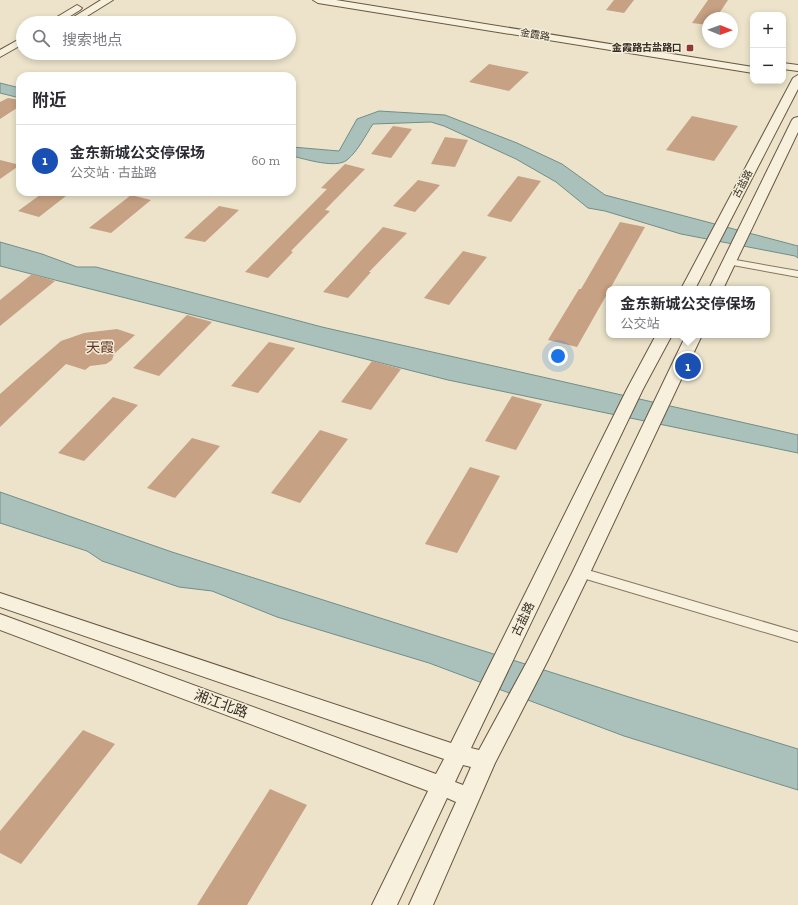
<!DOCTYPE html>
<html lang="zh">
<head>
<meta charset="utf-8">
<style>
	:root { --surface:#fff; --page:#f7f7f7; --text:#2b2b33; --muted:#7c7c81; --line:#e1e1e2; --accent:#913734 }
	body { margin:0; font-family:"Zilla Slab","Noto Sans SC",serif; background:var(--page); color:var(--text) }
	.controls { position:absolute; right:12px; top:12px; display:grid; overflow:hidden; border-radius:8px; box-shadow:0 2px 6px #0003 }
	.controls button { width:36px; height:36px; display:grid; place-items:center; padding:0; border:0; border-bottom:1px solid var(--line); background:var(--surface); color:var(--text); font:20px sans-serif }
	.compass { position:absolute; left:702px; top:12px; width:36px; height:36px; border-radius:50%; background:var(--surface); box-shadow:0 2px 6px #0003; rotate:91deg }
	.you { position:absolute; left:558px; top:356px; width:14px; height:14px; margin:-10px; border:3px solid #fff; border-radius:50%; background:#1a73e8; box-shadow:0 0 0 6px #1a73e833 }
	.badge { display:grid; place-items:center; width:26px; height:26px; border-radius:50%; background:var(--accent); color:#fff; font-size:13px; font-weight:700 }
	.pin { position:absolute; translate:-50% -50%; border:2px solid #fff; box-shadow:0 1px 4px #0006 }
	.popup { position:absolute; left:606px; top:286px; width:164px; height:52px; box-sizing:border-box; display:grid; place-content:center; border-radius:8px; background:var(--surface); filter:drop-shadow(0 1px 3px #0005); font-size:13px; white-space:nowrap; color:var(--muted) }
	.popup b { font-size:15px; color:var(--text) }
	.popup::after { content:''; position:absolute; left:50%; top:100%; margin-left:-8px; border:8px solid transparent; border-top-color:var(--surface) }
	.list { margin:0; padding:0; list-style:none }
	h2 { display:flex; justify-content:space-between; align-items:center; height:52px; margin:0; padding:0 16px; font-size:17px }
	h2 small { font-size:13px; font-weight:400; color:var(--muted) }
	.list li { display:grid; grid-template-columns:26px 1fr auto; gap:12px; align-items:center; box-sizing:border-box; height:72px; padding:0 16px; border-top:1px solid var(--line) }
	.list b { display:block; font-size:15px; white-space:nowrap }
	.list p { margin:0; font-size:13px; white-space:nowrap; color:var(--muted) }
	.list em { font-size:13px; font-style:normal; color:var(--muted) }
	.icon { flex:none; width:22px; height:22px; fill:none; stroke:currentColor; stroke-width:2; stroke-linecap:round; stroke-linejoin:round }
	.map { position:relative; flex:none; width:798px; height:905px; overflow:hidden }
	.search { position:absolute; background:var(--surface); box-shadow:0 2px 6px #0003; left:16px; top:16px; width:280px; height:44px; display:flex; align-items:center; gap:10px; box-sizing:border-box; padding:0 14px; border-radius:22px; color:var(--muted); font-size:15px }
	.panel { position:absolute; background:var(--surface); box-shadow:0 2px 6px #0003; left:16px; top:72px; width:280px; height:124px; border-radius:12px }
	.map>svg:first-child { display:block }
	.water { fill:#aac0ba; stroke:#718e88 }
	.building { fill:#c7a183 }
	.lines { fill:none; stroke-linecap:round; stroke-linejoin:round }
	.street-casing { stroke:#87765f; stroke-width:2 }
	.secondary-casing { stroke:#695742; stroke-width:2 }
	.street { fill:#f7f0dc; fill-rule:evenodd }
	.secondary { fill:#f7f0dc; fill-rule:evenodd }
	.poi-dot { fill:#913734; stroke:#f3edd9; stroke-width:1.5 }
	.labels { text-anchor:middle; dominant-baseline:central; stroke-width:3; stroke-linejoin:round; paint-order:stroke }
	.far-street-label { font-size:10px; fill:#382d22; stroke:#f3edd9 }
	.far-poi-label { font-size:10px; font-weight:bold; fill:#382d22; stroke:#f3edd9; text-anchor:end }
	.street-label { font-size:12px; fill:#382d22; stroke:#f3edd9 }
	.quarter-label { font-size:14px; fill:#623324; stroke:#f3edd9 }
	.near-street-label { font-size:14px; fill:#382d22; stroke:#f3edd9 }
</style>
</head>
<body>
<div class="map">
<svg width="798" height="905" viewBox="0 0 798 905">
	<rect width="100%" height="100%" fill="#ece3ca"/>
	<g class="water">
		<polygon points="0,83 20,88 20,98 0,93"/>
		<path d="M379,111L445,115L517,143L562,164L605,195L798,246V258L795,256L681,234L605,211L588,208L556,182L516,159L444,126L431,122L373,124C365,136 358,151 347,160C336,169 305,159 292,156V147L339,151L357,119Z"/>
		<polygon points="0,242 42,254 77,267 96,267 322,327 798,435 798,453 448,380 0,266"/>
		<polygon points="0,492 172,552 629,697 798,749 798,790 624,736 429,663 277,617 212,591 179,587 102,561 87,551 0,523"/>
	</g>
	<g class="building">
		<polygon points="614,0 634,0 624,13 606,10"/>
		<polygon points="708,0 728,0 716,18 708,18 708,25 692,23"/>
		<polygon points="489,64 529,72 509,91 469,82"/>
		<polygon points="8,98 20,100 20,106 0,119 0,102"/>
		<polygon points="692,116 738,126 714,161 666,150"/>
		<polygon points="393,126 412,129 391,158 371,154"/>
		<polygon points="445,137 468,140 455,167 431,164"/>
		<polygon points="0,160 20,165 0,179"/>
		<polygon points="345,164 365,169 325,210 330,211 291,251 293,252 268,278 245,272 327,189 321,188"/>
		<polygon points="518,176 541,181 511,222 487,216"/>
		<polygon points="418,180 440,185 415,212 393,206"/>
		<polygon points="44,192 71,192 39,217 18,211"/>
		<polygon points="131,195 151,200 111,233 89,228"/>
		<polygon points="219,206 239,210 205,242 184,238"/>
		<polygon points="620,222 645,227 577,347 548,340 579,289 581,289"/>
		<polygon points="383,227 407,233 369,272 371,272 348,298 323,292"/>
		<polygon points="463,251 487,257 449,305 424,298"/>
		<polygon points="32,274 55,281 0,326 0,300"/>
		<polygon points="187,315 212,322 159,376 133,368"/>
		<polygon points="117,329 135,335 114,354 112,360 106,364 90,366 85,370 66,364 0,427 0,394 26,371 61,341 84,333"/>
		<polygon points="269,342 295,348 258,393 231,386"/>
		<polygon points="372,361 401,369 371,410 341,402"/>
		<polygon points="512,396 542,404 516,450 485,441"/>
		<polygon points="113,397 138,405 84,461 58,453"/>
		<polygon points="320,430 348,439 300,503 271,493"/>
		<polygon points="192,438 220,446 175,498 147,488"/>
		<polygon points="470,467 500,476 457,553 425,544"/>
		<polygon points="83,730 115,744 21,864 0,853 0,831"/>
		<polygon points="270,789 307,805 247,905 197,905"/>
	</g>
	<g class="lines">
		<g class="street-casing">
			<g id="street">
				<polygon points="730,259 798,271 798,277 727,264 725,262 727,260"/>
				<polygon points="581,568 798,632 798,642 576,576 574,573 576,570"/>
			</g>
		</g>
		<g class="secondary-casing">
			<g id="secondary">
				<polygon points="101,0 113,0 76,23 64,23"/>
				<polygon points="313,0 336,0 753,67 753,73 318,3"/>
				<polygon points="77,5 82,8 80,10 59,23 47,23"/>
				<polygon points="23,37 23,44 0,57 0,50"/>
				<polygon points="783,63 798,65 798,71 783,69"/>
				<polygon points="798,75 798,89 695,289 681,289 793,78"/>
				<polygon points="798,117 798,132 723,289 709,289 792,120 794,118"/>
				<path d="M656,335H672L643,389L471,748L479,750L529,658L572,573L686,335H702L590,573L548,660L495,763L433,905H409L456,802L447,798L397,905H372L428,791L0,630V614L436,774L444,759L0,607V593L451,743L627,389ZM463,765L471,767L463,785L455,782Z"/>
			</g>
		</g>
		<use href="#street" class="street"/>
		<use href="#secondary" class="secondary"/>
	</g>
	<rect class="poi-dot" x="686" y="44" width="8" height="8" rx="2"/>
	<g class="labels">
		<g class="far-street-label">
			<text transform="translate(535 35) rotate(9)">金霞路</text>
			<text transform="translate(743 184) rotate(-62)">古盐路</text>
		</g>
		<g class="far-poi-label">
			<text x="682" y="48">金霞路古盐路口</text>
		</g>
		<g class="street-label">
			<text transform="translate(523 619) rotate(-64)">古盐路</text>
		</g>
		<g class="quarter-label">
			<text x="100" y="347">天霞</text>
		</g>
		<g class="near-street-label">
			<text transform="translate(221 704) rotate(20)">湘江北路</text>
		</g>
	</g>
</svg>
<div class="controls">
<button>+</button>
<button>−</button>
</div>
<svg class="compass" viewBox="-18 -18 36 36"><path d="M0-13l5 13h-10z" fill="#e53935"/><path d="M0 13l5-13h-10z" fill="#7c7c81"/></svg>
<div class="you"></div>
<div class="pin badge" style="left:688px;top:366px;background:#1a4fb4">1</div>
<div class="popup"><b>金东新城公交停保场</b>公交站</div>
<div class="search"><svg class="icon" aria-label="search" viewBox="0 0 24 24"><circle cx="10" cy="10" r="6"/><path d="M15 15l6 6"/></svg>搜索地点</div>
<section class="panel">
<h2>附近<small></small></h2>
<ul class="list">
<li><span class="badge" style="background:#1a4fb4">1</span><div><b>金东新城公交停保场</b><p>公交站 · 古盐路</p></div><em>60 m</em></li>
</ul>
</section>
</div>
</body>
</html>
